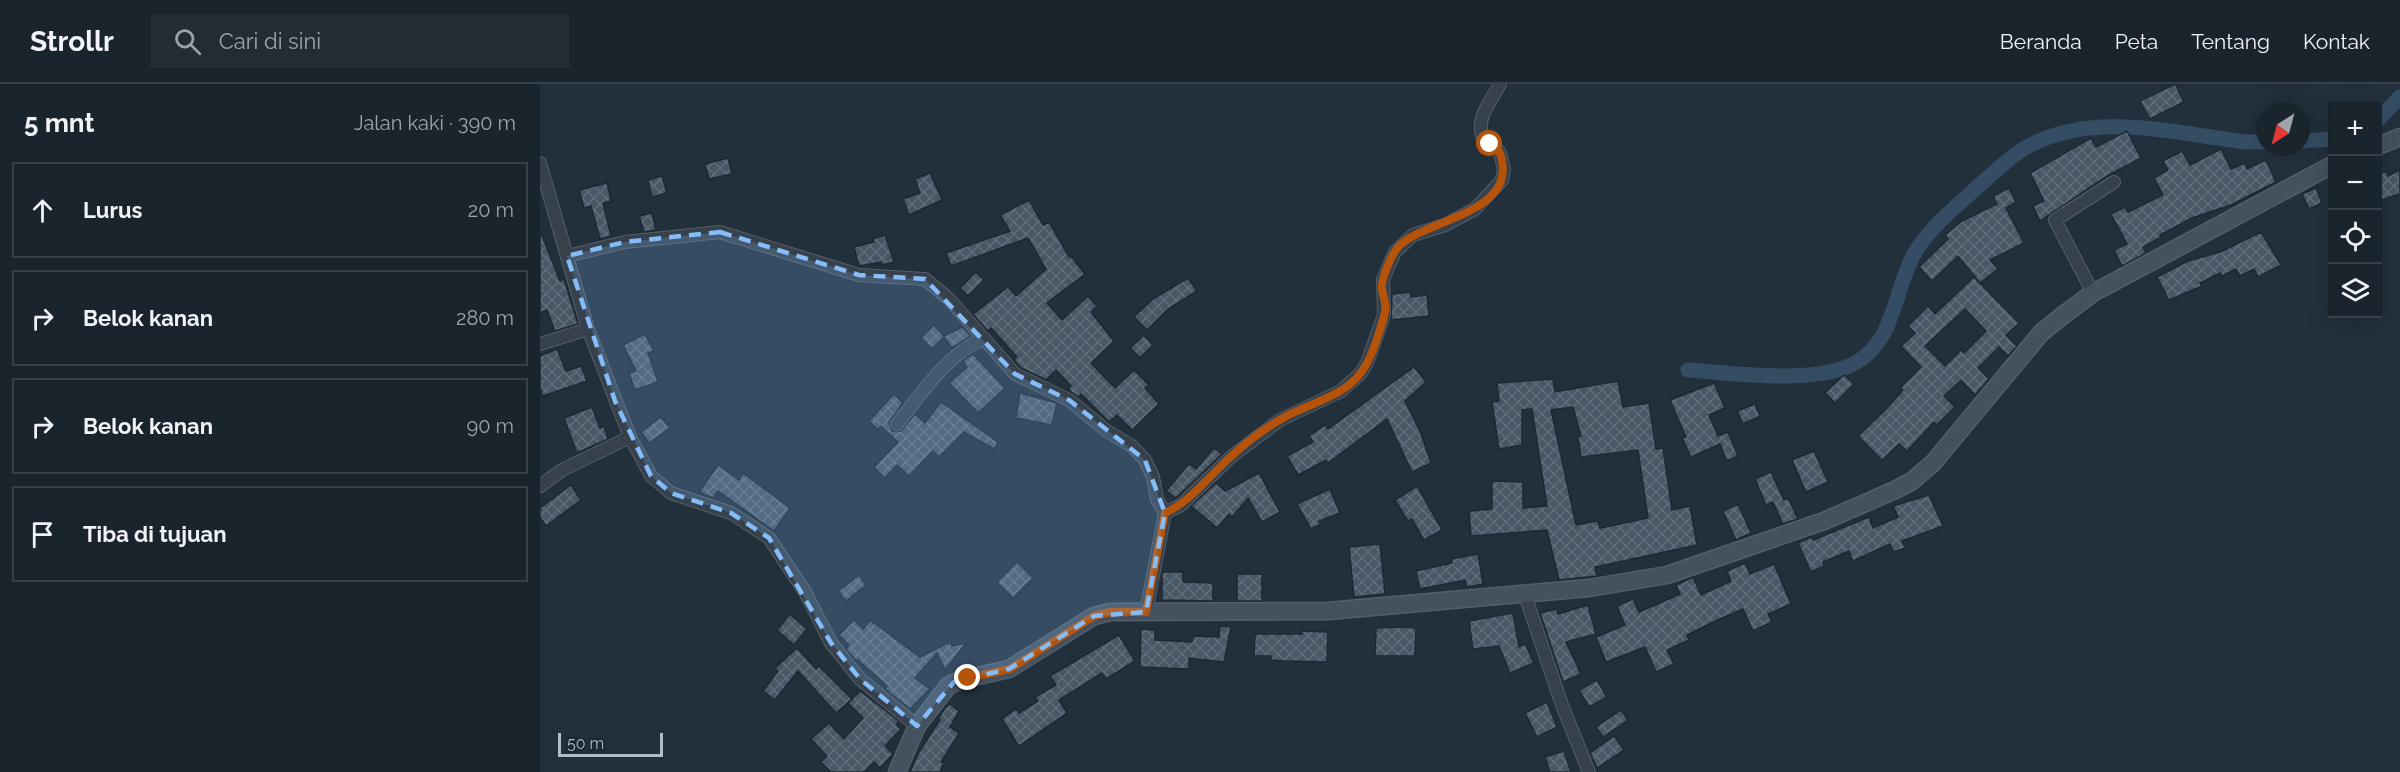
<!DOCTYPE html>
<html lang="id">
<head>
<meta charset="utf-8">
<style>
	:root { --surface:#1a242d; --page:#232c35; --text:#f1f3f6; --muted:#9fa4aa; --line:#384149 }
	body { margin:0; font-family:Raleway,sans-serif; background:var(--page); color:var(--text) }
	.controls { position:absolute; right:18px; top:18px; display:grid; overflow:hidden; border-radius:0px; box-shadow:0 6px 24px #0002 }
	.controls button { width:54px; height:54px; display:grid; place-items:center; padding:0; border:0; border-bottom:2px solid var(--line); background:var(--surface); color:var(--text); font:30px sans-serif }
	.compass { position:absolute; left:1716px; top:18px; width:54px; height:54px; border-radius:50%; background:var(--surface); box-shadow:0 6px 24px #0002; rotate:216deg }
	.scale { position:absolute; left:18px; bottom:15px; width:105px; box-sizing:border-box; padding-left:6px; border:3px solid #b1bcc8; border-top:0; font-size:16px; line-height:21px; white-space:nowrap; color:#b1bcc8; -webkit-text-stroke:4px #1b2631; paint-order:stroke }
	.stop { position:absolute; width:18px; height:18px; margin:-14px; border:4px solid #b45309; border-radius:50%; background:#fff }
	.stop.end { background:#b45309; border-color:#fff; box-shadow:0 2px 6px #0008 }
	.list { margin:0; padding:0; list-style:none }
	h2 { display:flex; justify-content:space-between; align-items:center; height:78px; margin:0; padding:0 24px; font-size:26px }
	h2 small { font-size:20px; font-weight:400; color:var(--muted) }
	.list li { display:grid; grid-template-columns:39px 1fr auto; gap:18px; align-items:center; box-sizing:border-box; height:96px; margin:0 12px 12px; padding:0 12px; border:2px solid var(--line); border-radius:0px }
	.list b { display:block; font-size:22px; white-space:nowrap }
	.list em { font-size:20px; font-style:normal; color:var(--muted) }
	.icon { flex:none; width:33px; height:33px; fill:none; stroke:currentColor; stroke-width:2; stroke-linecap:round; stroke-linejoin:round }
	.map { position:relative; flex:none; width:1860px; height:688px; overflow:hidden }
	header { display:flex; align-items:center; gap:36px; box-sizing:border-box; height:84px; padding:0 30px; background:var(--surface); border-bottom:2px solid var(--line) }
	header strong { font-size:28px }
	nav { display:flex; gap:33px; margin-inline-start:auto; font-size:21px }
	.search { width:420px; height:54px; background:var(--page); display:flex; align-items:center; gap:15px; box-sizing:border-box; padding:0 21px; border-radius:0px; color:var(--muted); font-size:22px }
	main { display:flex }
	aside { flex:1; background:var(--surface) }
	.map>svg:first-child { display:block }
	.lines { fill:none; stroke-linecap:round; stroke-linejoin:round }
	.canal { stroke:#354d64; stroke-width:15 }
	.building { fill:url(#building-cross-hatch); stroke:#1d2833; stroke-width:1.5; fill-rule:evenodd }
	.minor-casing { stroke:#545f6a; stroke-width:14 }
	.secondary-casing { stroke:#545f6a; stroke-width:19 }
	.minor { stroke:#36414c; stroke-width:12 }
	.secondary { stroke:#44515f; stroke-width:16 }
	.route { stroke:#b45309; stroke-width:8 }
	.marked { fill:#84bdfa; fill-opacity:0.2; stroke:#84bdfa; stroke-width:4.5; stroke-dasharray:12 8; stroke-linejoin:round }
</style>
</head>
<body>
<header>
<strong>Strollr</strong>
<div class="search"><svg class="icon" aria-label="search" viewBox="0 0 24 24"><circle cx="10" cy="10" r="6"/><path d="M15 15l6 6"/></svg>Cari di sini</div>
<nav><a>Beranda</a><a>Peta</a><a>Tentang</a><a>Kontak</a></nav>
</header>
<main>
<aside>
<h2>5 mnt<small>Jalan kaki · 390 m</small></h2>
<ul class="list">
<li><svg class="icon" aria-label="ahead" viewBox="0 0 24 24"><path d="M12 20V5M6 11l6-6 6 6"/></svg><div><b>Lurus</b></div><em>20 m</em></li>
<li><svg class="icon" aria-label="right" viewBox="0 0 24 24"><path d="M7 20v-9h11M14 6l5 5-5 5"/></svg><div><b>Belok kanan</b></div><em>280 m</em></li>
<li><svg class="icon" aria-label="right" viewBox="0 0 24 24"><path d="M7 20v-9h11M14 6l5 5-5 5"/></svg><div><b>Belok kanan</b></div><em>90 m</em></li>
<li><svg class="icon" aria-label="arrive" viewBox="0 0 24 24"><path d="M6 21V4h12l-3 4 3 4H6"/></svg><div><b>Tiba di tujuan</b></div></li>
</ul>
</aside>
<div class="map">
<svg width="1860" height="688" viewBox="0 0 1860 688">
	<defs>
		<pattern id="building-cross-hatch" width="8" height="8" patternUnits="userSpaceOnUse" patternTransform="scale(1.5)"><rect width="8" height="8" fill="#485765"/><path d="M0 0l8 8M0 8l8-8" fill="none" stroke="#606d7a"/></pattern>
	</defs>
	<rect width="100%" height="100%" fill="#22303c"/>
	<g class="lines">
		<g class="canal">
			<polyline points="1838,36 1860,13"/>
			<polyline points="1761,57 1792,55"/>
			<path d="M1148,286C1193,289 1276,301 1315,279C1354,258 1354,209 1372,174C1385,148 1412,126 1433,107C1449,93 1465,77 1482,66C1548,25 1634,49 1705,58H1725"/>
		</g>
	</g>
	<g class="building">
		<polygon points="1635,0 1644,18 1610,35 1600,17"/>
		<polygon points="1587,47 1601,74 1567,92 1500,137 1493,122 1504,117 1490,89 1551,54 1556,63"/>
		<polygon points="1681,65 1691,85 1705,79 1707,85 1726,76 1736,98 1691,121 1652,134 1620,151 1621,153 1603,163 1606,169 1582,182 1574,166 1587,160 1571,130 1585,123 1588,128 1623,111 1614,94 1628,86 1623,77 1642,67 1650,81"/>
		<polygon points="188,74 192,90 169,95 165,80"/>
		<polygon points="1860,86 1860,110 1838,117 1838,91 1846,87 1848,92"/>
		<polygon points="390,89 402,116 369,131 363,115 380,109 375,95"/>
		<polygon points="122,92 127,109 112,113 108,96"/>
		<polygon points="67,99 71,117 63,119 71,152 60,155 51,122 44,124 39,106"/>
		<polygon points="1469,104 1476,118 1466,124 1484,159 1450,176 1458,185 1440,199 1418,172 1392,197 1379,183 1408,155 1405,151 1422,137 1457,120 1453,112"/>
		<polygon points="1776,104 1782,119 1769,125 1762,110"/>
		<polygon points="489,116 503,141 509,138 529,173 531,172 545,190 507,219 522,236 548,212 557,222 551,228 574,257 551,279 575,304 594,286 609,301 605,304 619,320 592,346 577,331 569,338 541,310 538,313 531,308 528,305 531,302 516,286 506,296 481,284 474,276 477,273 451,244 448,247 433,230 468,203 476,212 506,185 488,154 411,182 406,169 470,147 460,131"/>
		<polygon points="112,129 116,146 104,148 99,132"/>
		<polygon points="0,147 20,197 24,195 38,240 15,247 7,226 0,229"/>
		<polygon points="1721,148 1741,181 1718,193 1714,185 1700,192 1696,185 1682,192 1680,189 1660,199 1662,202 1629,216 1617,193 1648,177 1680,168"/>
		<polygon points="345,151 354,178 342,181 341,178 319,182 314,163 334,158 333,155"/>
		<polygon points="436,188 444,196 428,212 420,204"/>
		<path d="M1434,193L1479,239L1466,251L1477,262L1468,272L1459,263L1438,284L1449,295L1435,311L1421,296L1404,312L1415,323L1397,341L1394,338L1367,367L1359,360L1342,376L1318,352L1346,325L1363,306L1360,304L1381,283L1361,262L1375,249L1368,242L1388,222L1395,230ZM1425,225L1446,247L1424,269L1421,266L1405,282L1385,262Z"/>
		<polygon points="648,194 657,207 628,225 607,246 594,233 613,215"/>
		<polygon points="870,208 871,213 887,211 889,232 851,236 852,210"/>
		<polygon points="394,241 404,252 422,243 431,252 412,264 404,253 392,265 381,254"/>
		<polygon points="105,250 114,267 108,269 118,298 95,306 89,289 96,287 83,261"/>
		<polygon points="604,251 613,261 600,274 590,264"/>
		<polygon points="17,265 26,287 41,282 47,297 3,312 0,304 0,272"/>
		<polygon points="433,270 465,304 438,329 409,299 427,283 423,277"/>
		<polygon points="874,283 886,298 865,317 880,347 891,379 872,388 847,335 788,379 786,376 758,391 747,372 773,358 769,352 785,341 788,345"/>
		<polygon points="1304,291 1314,300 1295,319 1285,309"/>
		<path d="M1013,295L1015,308L1078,297L1083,323L1109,319L1116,365L1123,364L1132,426L1150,422L1157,461L1055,483L1057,492L1019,496L1007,446L931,452L929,427L952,425V397L983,398V424L1007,422L992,325L982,326V361L959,365L952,318L959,317L957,299ZM1033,323L1041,352L1038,353L1041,373L1098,366L1108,434L1060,444L1058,437L1036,441L1011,326Z"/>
		<polygon points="1174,299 1185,324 1169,331 1178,352 1188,348 1198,372 1187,377 1180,360 1151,373 1142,354 1146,353 1130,316"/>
		<polygon points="480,309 517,319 512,341 476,334"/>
		<polygon points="354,310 363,319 349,338 352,347 361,347 375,330 385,339 401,318 458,358 454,365 424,348 399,373 393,367 369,392 357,381 345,394 334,383 358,358 341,342 338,346 329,337"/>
		<polygon points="1215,320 1220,332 1203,340 1197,327"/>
		<polygon points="52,323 60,344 64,342 68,355 37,369 24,334"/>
		<polygon points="121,333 130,344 109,359 101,348"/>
		<polygon points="674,364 682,370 636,414 626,407 649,380 656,385"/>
		<polygon points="1274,367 1288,398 1266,408 1252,376"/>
		<polygon points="178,381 199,396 203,389 250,424 234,447 178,407 173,414 159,408"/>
		<polygon points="1231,388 1244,416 1248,414 1258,435 1243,440 1233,418 1226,421 1215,395"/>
		<polygon points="719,389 740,428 722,438 708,414 692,433 689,430 677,444 651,422 676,399 685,407"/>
		<polygon points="31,401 41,416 6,442 0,433 0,424"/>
		<polygon points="877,402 902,446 884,456 872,435 868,437 855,416"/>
		<polygon points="790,405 800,429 779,437 781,440 771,445 757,420"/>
		<polygon points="1389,411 1403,442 1362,457 1365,464 1354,468 1350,460 1313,477 1309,467 1283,478 1284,482 1271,488 1258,459 1271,453 1273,456 1329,433 1333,444 1358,433 1353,422"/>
		<polygon points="1198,420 1211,449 1196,456 1183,427"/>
		<polygon points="840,460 845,510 814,513 809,463"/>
		<polygon points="938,470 943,500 927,503 925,496 880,505 876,487 912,479 911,475"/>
		<polygon points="477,478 493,494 473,514 457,498"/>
		<polygon points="1205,479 1210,490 1234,480 1251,520 1228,530 1232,538 1213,547 1203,525 1173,538 1147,551 1149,556 1127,566 1134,580 1116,588 1105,563 1066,578 1056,553 1085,541 1077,522 1093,515 1099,528 1140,510 1136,501 1153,493 1161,511 1191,497 1187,487"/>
		<polygon points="622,488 643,488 643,498 673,499 673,517 622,516"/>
		<rect x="697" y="490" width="25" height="27"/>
		<polygon points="319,491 326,501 306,517 298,507"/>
		<polygon points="1048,521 1056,550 1026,558 1041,590 1023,598 1000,529 1017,525 1018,530"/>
		<polygon points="973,529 979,563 985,560 994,579 970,589 959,562 933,565 929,537"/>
		<polygon points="250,530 267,545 254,561 237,546"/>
		<polygon points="314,536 323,545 330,536 380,573 410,558 412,562 426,559 405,586 397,569 375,594 390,605 370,625 345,605 347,602 318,576 317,578 306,565 309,561 299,551"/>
		<polygon points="680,542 691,543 684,578 649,574 649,585 600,583 601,545 615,546 615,556 652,558 653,552 679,553"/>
		<polygon points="858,543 876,544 875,572 835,572 836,544"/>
		<polygon points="762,547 788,548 787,578 744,577 731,576 731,572 714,572 715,550 762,550"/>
		<polygon points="579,551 595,577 566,595 562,589 519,616 527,629 479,662 462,635 476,625 479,629 498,617 495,613 516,601 510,592"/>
		<polygon points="257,564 276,585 279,582 312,615 296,629 258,587 235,616 223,607 238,587 235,584"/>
		<polygon points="1057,596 1067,613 1049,623 1039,606"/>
		<polygon points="320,607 359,637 356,640 361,645 345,662 353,670 340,684 334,678 324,688 291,688 281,678 287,672 271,655 289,639 304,655 323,634 308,619"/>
		<polygon points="1007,618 1017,643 997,653 985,629"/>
		<polygon points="410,620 419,627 410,643 419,649 401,678 404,679 400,688 370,688 379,668 400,636 398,635 405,624"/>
		<polygon points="1081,626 1088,636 1063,653 1056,643"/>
		<polygon points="1074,652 1084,666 1057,684 1050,669"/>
		<polygon points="1024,667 1031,688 1010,688 1005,673"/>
	</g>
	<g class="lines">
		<g class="minor-casing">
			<g id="minor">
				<polyline points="0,79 48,245 90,353 111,392 131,409 191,429 229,454 265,508 291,559 320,595 377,642"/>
				<polyline points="27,172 85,158 180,148 319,191 385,195 409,215 475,290 529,316 567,347 592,362 605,376 613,393 617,415 625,429 606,528"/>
				<polyline points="1553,209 1515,136 1574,98"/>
				<polyline points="0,260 48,245"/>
				<path d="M357,340C384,307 404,273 444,254"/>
				<polyline points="0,402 22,386 90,353"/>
				<path d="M625,429L641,421L692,372L740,336L801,307L820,290L827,279L844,231L843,195L855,168L873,151L905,141L935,125L962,96L964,85L960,69L955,62L944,57C934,35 950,19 960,0"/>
				<polyline points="984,508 1022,621 1049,688"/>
			</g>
		</g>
		<g class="secondary-casing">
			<g id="secondary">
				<polyline points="1838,62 1860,53"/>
				<polyline points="357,688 377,642 408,602 420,596 469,585 554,532 570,528 788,527 1049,504 1127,491 1284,437 1355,406 1372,397 1393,379 1501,249 1522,232 1553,209 1792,81"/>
			</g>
		</g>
		<use href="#minor" class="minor"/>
		<use href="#secondary" class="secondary"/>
	</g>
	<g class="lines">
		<path class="route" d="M428,594L470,585L554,532L570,528H606L625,429C646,419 658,405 674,389C693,369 717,349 741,335C772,317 810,313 827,279C834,266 842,241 845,228C847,220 843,212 842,205C841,194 851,172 858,163C883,136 973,130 962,77C961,69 958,63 950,60"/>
	</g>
	<path class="marked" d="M180,148L319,191L385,195L475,290L529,316L605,376L625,429L606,528L554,532L469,585L414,598L377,642L320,595L291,559L229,454L191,429L131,409L111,392L75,317L27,172L85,158Z"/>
</svg>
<div class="controls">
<button>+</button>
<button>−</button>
<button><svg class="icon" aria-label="locate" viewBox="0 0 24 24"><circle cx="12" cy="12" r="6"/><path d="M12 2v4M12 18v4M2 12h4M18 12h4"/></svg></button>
<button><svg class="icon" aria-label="layers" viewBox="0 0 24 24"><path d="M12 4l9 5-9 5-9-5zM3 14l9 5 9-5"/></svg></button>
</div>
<svg class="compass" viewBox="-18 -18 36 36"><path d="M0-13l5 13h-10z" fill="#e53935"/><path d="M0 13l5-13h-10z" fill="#9fa4aa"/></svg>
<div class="scale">50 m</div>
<div class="stop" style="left:950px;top:60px"></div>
<div class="stop end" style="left:428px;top:594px"></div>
</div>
</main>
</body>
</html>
